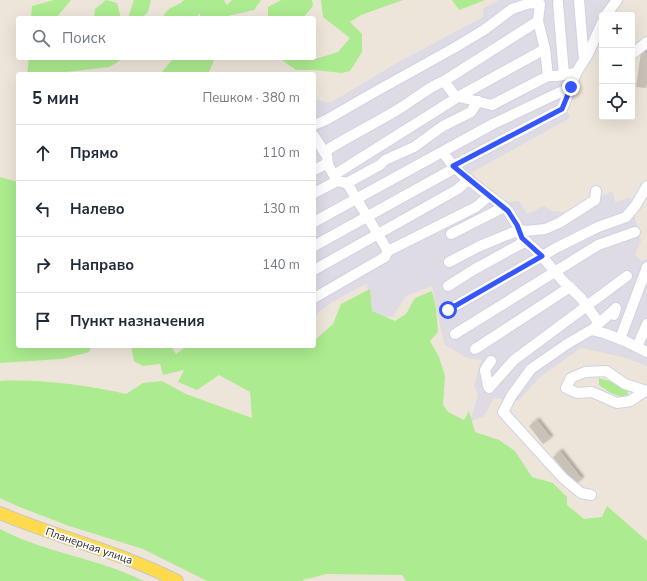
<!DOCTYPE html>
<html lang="ru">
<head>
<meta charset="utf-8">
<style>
	:root { --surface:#fff; --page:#f2f2f3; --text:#1f2937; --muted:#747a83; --line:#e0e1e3 }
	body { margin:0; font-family:"Nunito Sans",sans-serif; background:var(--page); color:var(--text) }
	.controls { position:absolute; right:12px; top:12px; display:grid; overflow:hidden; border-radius:4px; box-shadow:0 4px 16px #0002 }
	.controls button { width:36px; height:36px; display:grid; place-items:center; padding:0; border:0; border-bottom:1px solid var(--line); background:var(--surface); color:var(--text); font:20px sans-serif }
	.stop { position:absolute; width:12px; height:12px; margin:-9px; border:3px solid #3556ff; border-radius:50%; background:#fff }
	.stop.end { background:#3556ff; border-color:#fff; box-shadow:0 1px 4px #0008 }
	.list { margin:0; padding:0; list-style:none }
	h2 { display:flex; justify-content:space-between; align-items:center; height:52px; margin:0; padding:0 16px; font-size:17px }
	h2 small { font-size:13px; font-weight:400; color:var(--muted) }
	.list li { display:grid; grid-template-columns:26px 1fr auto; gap:12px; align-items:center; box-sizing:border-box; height:56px; padding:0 16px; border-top:1px solid var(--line) }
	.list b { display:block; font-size:15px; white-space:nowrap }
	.list em { font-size:13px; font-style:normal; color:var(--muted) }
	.icon { flex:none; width:22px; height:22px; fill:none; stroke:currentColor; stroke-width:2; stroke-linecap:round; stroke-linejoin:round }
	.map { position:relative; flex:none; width:647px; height:581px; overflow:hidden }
	.search { position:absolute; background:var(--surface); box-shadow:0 4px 16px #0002; left:16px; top:16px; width:300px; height:44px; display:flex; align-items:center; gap:10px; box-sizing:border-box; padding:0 14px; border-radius:4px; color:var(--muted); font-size:15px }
	.panel { position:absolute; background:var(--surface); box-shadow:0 4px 16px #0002; left:16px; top:72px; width:300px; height:276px; border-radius:4px }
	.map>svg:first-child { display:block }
	.industrial { fill:#dedbe5 }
	.green { fill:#aceb8f }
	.building { fill:#c9c2b9; filter:url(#shadow) }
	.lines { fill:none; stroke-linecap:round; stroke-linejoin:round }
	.minor-casing { stroke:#cfd2e4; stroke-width:12 }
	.major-casing { stroke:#c8c8c8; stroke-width:14 }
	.minor { stroke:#fff; stroke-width:10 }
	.major { stroke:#ffda4d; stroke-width:12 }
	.route { stroke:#3556ff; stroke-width:5 }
	.labels { text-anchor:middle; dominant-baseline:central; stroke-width:3.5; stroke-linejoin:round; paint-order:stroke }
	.street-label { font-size:11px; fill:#2a2a2a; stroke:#fff }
</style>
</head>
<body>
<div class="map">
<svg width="647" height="581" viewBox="0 0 647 581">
	<defs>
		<filter id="shadow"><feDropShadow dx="2.5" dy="-2.5" stdDeviation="1" flood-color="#0004"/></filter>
	</defs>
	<rect width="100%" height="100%" fill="#eee5da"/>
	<polygon class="industrial" points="499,0 620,0 622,3 612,15 602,15 602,28 599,32 566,109 570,118 469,174 508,202 519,201 527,214 544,206 552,211 564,212 613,191 615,202 630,197 641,241 635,255 642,261 647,259 647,366 626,358 581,348 540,377 518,401 494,398 484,416 470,422 478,394 474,386 481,360 467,358 444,344 432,286 406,296 393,316 385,317 374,314 369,299 367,283 331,303 314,316 314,155 317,153 314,148 314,101 317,100 330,103 402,60 483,17 483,8"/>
	<g class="green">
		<polygon points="54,0 71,0 56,18 31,18 32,6"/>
		<polygon points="106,0 117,3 121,18 94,18 95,9"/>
		<polygon points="134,0 151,0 148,12 142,18 128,18"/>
		<path d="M184,0H224L227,5L232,0H261L254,10L219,18H201L199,13L197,18H163C168,5 176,8 184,0Z"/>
		<polygon points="281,0 312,0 313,6 303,18 268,18 268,7"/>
		<polygon points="321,0 403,0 361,15 350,22 362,34 362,52 350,71 342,73 314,70 296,70 279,58 308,58 312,60 338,52 350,38 323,17"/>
		<polygon points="452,0 485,0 459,10"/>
		<polygon points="29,58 125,58 109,67 49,74 27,74"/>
		<polygon points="174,58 215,58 208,74 160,74"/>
		<polygon points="0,177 18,182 18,346 92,346 89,352 62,359 0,363"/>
		<path d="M370,289L372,311L395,321L406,314L415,298L432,291L436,308L438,332L430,341L439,357L445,376L443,405L448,412L464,420L469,411L475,432L499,440L515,451L532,477L553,483L567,497V505L584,519L602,517L607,506L647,541V581H406L402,575L327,574L303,580V581H207L143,549L69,526L17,506L0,498V381C41,379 85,385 126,394L143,383L162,381L186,394L252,418L250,392L219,375L197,390L178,382L184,370L163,375L160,364L143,366L134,361L131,346H171L176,354L187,346H314V341L333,324L341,304Z"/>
		<path d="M599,378L616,383L627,388L628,395C617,399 608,391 599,385Z"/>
		<path d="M0,529C45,553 98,558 144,581H0Z"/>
	</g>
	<g class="building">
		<polygon points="641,52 647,53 646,88 636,87"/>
		<polygon points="537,420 551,438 543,444 529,426"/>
		<polygon points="560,451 582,479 575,485 553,457"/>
	</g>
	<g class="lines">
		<g class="minor-casing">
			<g id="minor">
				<polyline points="579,0 584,60"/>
				<polyline points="558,3 564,75"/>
				<polyline points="606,15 617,0"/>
				<polyline points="632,54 647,42"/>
				<polyline points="444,81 455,96 492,105 548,76 556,76 576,73"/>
				<polyline points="314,125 326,120 373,93 454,48 484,30 512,9 530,3 540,4 538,21"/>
				<polyline points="314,136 327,156 328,165 337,181"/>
				<path d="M324,152C350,135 379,122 405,105C419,96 429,87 444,81L538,21L545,49L548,76"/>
				<path d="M443,152C455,173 484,191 504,207"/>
				<polyline points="453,166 562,109 571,87"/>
				<polyline points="314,170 328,163"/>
				<polyline points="334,175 458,97 545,49"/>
				<polyline points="347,183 388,251"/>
				<polyline points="314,193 337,181 347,183 380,165 385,160 414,147 443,126 471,112 478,101"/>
				<polyline points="314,222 493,124 571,87 576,73 588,54 602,23"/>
				<polyline points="451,234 504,207 508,211 517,225 522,238 539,253 562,280 581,298 599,323"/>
				<polyline points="314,246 455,168"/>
				<polyline points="449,262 480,246 519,230 526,231 545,229 559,223 595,200 596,191"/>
				<polyline points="314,270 458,189 469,179"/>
				<polyline points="448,286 475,269 526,241"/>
				<polyline points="314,298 385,257 388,251 476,207 489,196"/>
				<polyline points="448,310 556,248 598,227 626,217 636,205 647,186"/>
				<polyline points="594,328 616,308 614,315"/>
				<polyline points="455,334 598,245 635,232"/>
				<polyline points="620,339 647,267"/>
				<polyline points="637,347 647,324"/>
				<polyline points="475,349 570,287"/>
				<polyline points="491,361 485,370 488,386 489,388 514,360 627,276"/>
				<polyline points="645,391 630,401 617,403 592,392 577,393 566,388 571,378 585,372 606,371 625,384 647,391"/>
				<polyline points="591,495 581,493 563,478 503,412 512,395 531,369 567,344 591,330 604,333 625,341 647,352"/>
			</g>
		</g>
		<g class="major-casing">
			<path id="major" d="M0,513C58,538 121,552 177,581"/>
		</g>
		<use href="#minor" class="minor"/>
		<use href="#major" class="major"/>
	</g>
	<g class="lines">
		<polyline class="route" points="448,310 542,256 522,238 517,225 508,211 453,166 562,109 571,87"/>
	</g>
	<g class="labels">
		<g class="street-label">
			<text transform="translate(89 546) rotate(19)">Планерная улица</text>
		</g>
	</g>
</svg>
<div class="controls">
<button>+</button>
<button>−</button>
<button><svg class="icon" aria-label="locate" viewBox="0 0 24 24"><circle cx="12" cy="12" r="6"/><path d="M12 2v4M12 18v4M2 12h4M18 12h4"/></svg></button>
</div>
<div class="stop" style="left:448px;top:310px"></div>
<div class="stop end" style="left:571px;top:87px"></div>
<div class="search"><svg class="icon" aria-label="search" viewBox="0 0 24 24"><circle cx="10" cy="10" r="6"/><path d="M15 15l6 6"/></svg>Поиск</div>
<section class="panel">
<h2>5 мин<small>Пешком · 380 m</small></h2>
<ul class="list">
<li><svg class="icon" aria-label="ahead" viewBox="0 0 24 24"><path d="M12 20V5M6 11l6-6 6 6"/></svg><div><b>Прямо</b></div><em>110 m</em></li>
<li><svg class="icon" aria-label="left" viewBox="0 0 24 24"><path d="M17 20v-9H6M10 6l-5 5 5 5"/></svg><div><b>Налево</b></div><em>130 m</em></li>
<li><svg class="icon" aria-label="right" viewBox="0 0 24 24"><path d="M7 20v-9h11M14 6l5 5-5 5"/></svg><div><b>Направо</b></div><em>140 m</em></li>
<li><svg class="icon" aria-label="arrive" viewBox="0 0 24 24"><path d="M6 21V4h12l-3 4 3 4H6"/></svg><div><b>Пункт назначения</b></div></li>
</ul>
</section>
</div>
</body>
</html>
